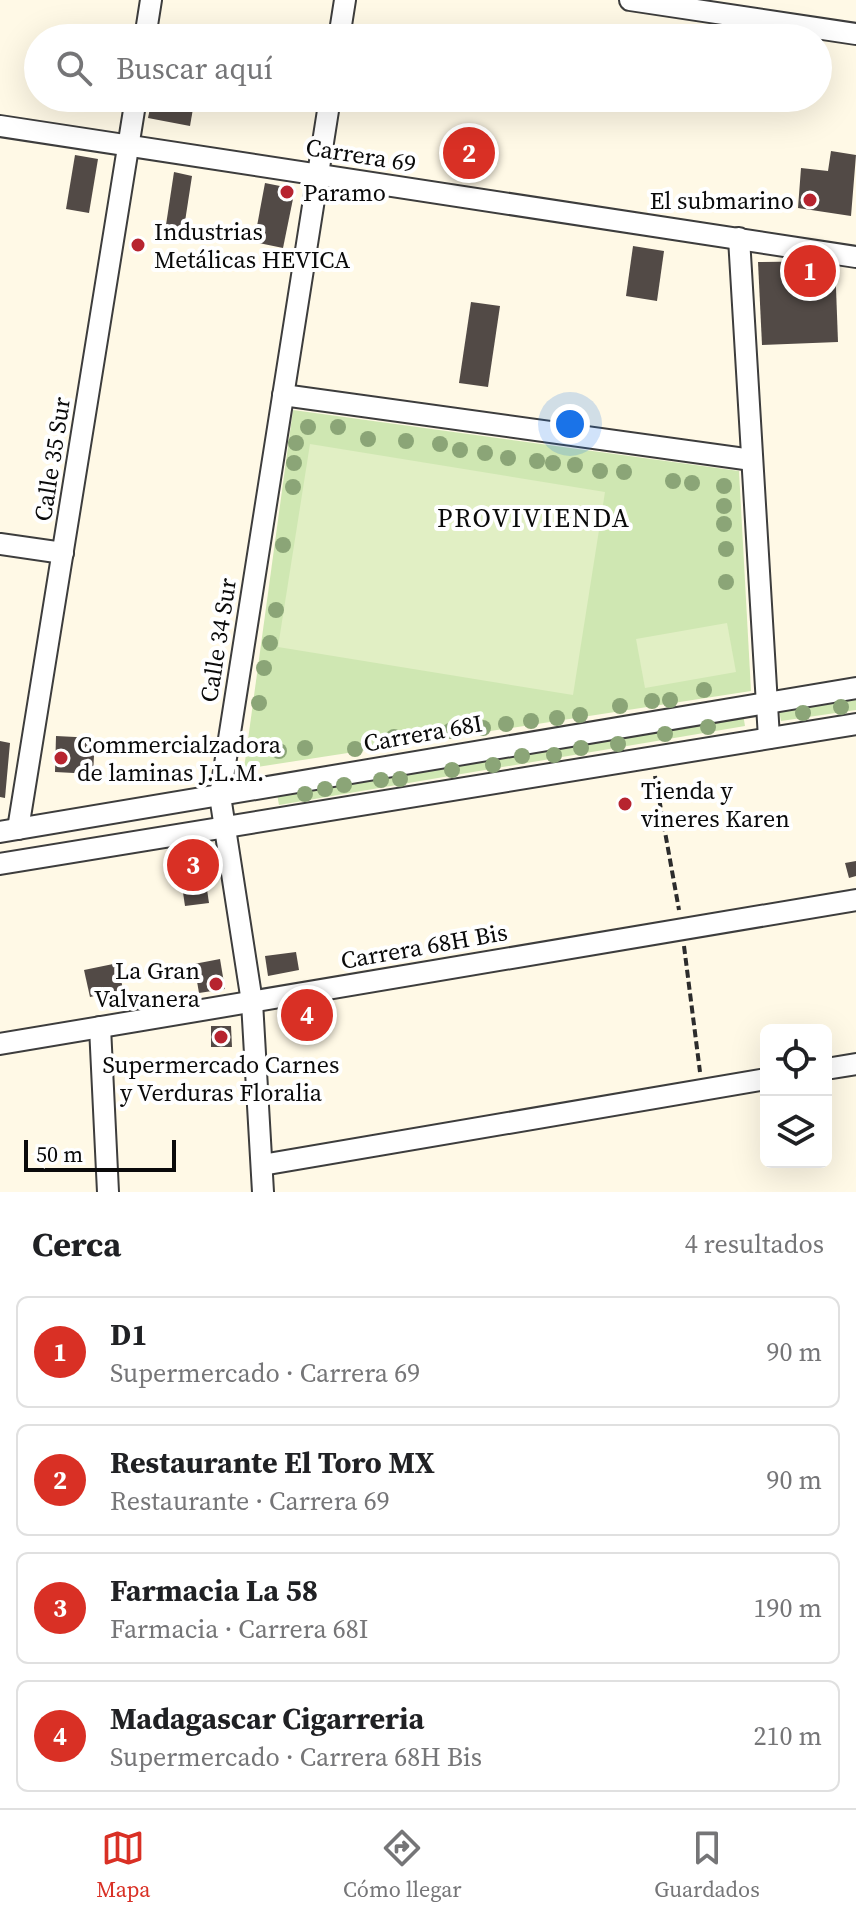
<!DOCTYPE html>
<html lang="es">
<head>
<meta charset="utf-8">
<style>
	:root { --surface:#fff; --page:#f2f2f2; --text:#202124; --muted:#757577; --line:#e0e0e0; --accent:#d93025 }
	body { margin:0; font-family:"Source Serif 4",serif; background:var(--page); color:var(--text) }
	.controls { position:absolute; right:24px; bottom:24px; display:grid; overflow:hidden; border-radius:12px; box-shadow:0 8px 32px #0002 }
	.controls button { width:72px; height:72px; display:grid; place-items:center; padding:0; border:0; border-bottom:2px solid var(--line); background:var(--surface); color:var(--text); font:40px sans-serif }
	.scale { position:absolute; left:24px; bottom:20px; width:152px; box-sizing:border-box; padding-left:8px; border:4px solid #0a0a0a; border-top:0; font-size:22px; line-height:28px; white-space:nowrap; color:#0a0a0a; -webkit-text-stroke:6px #fff; paint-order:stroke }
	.you { position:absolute; left:570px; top:424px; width:28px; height:28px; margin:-20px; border:6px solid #fff; border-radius:50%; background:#1a73e8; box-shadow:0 0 0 12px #1a73e833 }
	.badge { display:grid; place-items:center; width:52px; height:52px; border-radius:50%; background:var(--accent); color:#fff; font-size:26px; font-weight:700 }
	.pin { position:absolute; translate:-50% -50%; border:4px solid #fff; box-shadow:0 2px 8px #0006 }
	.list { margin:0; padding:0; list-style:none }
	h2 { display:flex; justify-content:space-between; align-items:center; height:104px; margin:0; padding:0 32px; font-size:34px }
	h2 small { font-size:26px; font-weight:400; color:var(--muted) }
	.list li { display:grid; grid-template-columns:52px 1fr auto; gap:24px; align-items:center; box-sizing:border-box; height:112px; margin:0 16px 16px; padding:0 16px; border:2px solid var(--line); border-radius:12px }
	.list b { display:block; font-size:30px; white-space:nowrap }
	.list p { margin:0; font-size:26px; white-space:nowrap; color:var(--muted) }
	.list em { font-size:26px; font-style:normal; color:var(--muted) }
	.icon { flex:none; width:44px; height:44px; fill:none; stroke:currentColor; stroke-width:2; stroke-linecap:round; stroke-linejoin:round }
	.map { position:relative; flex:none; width:856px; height:1192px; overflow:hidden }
	.search { position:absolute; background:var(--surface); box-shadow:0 8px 32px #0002; left:24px; right:24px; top:24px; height:88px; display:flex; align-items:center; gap:20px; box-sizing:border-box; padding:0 28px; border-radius:44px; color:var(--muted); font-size:30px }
	.sheet { height:616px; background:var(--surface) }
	nav { display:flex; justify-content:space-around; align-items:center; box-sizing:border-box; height:112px; border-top:2px solid var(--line); background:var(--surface); font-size:22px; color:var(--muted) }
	nav a { display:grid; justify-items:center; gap:4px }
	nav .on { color:var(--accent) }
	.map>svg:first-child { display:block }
	.green { fill:#cfe7b2 }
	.pitch { fill:#e1efc4 }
	.building { fill:#524a46 }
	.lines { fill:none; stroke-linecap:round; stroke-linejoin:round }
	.minor-casing { stroke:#3d3d3d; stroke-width:24 }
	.path { stroke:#2c2c2c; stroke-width:4; stroke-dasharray:8 4; stroke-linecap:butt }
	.minor { stroke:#fff; stroke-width:20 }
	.tree { fill:#8ba577 }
	.poi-dot { fill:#b7242f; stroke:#fff; stroke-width:3 }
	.labels { text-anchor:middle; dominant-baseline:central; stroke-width:8; stroke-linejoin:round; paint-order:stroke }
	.street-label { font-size:24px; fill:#0a0a0a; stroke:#fff }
	.poi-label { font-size:24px; fill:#0a0a0a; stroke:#fff; text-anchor:start }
	.neighbourhood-label { font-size:26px; letter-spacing:2px; fill:#0a0a0a; stroke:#fff }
</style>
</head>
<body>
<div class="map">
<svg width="856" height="1192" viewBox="0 0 856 1192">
	<rect width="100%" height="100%" fill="#fff9e6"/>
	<g class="green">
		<polygon points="293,410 739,471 751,691 244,769"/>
		<polygon points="856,699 856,710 781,721 779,710"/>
		<polygon points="743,714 745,726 279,805 277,794"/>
	</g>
	<g class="pitch">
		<polygon points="310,444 605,492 573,695 278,647"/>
		<polygon points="727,623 736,672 645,688 636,639"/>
	</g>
	<g class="building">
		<polygon points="152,98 194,103 190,126 148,118"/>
		<polygon points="831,151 856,155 851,216 798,208 801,168 828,171"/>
		<polygon points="75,155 98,159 89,213 66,209"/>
		<polygon points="174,172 192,176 184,228 166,225"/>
		<polygon points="265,183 295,189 283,248 254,242"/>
		<polygon points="633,246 664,251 657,301 626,296"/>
		<polygon points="835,261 838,342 762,345 758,262"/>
		<polygon points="471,302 500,306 488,387 459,383"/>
		<polygon points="56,736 95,738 93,774 55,772"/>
		<polygon points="0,741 10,743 5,798 0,797"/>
		<polygon points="202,856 209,903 185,906 178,859"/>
		<polygon points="856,861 856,876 849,878 845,863"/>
		<polygon points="296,952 299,970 268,976 265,956"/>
		<polygon points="220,959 225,989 199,993 194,964"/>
		<polygon points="118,963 123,990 90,997 84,970"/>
		<polygon points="321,1008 324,1038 305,1040 301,1011"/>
		<polygon points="211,1026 231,1026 232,1047 211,1047"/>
	</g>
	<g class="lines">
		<g class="minor-casing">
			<g id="minor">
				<polyline points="630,0 856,34"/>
				<polyline points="145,38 151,0"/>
				<polyline points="339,38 345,0"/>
				<polyline points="0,126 856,257"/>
				<polyline points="739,238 769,738"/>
				<polyline points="283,395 752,460"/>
				<polyline points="0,544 63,553"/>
				<polyline points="18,829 136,98"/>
				<polyline points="0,832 856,688"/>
				<polyline points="0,864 856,724"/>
				<polyline points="100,1027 108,1192"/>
				<polyline points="0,1044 856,900"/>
				<polyline points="826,1069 856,1064"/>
				<polyline points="262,1165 766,1079"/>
				<polyline points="263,1192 252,1002 220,796 330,98"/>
			</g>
		</g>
		<g class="path">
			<polyline points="655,776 679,910"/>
			<polyline points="684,946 700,1072"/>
		</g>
		<use href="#minor" class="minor"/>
	</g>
	<g class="tree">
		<circle cx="308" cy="427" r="8"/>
		<circle cx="338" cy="427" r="8"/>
		<circle cx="368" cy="439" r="8"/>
		<circle cx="406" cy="441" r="8"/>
		<circle cx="296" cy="443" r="8"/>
		<circle cx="440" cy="444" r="8"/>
		<circle cx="460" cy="450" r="8"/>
		<circle cx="485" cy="453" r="8"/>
		<circle cx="508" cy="458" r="8"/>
		<circle cx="537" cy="461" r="8"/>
		<circle cx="294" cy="463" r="8"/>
		<circle cx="553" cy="463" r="8"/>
		<circle cx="575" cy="465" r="8"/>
		<circle cx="600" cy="471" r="8"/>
		<circle cx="624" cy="472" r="8"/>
		<circle cx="673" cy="481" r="8"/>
		<circle cx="692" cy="483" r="8"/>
		<circle cx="724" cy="486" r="8"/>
		<circle cx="293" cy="487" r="8"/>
		<circle cx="724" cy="506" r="8"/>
		<circle cx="724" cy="524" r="8"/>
		<circle cx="283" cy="545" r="8"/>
		<circle cx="726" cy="549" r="8"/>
		<circle cx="726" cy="582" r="8"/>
		<circle cx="276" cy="610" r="8"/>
		<circle cx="270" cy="643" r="8"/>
		<circle cx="264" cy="668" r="8"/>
		<circle cx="704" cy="690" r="8"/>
		<circle cx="670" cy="700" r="8"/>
		<circle cx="652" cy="701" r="8"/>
		<circle cx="259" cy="703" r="8"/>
		<circle cx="620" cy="706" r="8"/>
		<circle cx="841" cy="707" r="8"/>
		<circle cx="803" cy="713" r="8"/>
		<circle cx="580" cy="715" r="8"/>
		<circle cx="557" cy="718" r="8"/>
		<circle cx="531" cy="721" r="8"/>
		<circle cx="506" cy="724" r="8"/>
		<circle cx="708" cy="727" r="8"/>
		<circle cx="483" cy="728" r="8"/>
		<circle cx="450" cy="731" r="8"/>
		<circle cx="665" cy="734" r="8"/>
		<circle cx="429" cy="735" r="8"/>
		<circle cx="394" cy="737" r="8"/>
		<circle cx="618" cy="744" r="8"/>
		<circle cx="305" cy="748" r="8"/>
		<circle cx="581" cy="748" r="8"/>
		<circle cx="355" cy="749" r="8"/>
		<circle cx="279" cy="751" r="8"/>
		<circle cx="554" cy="755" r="8"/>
		<circle cx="522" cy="756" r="8"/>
		<circle cx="493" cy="765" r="8"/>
		<circle cx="452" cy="770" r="8"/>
		<circle cx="400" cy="779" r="8"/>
		<circle cx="381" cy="780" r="8"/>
		<circle cx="344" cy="785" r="8"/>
		<circle cx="325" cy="789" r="8"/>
		<circle cx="305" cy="794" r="8"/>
	</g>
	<g class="poi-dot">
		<circle cx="287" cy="192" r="8"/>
		<circle cx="810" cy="200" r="8"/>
		<circle cx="138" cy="245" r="8"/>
		<circle cx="61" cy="758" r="8"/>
		<circle cx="625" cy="804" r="8"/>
		<circle cx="216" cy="984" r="8"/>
		<circle cx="221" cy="1037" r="8"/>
	</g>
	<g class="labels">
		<g class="street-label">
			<text transform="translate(361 155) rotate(9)">Carrera 69</text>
			<text transform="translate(52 459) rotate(-81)">Calle 35 Sur</text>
			<text transform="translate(218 640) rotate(-81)">Calle 34 Sur</text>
			<text transform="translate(423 733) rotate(-10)">Carrera 68I</text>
			<text transform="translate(424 946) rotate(-10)">Carrera 68H Bis</text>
		</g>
		<g class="poi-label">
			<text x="303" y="192">Paramo</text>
			<text x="794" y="200" text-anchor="end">El submarino</text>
			<text x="154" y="231">Industrias<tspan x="154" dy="28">Metálicas HEVICA</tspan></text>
			<text x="77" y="744">Commercialzadora<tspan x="77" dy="28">de laminas J.L.M.</tspan></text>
			<text x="641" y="790">Tienda y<tspan x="641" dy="28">vineres Karen</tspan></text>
			<text x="200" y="970" text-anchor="end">La Gran<tspan x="200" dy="28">Valvanera</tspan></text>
			<text x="221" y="1064" text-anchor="middle">Supermercado Carnes<tspan x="221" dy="28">y Verduras Floralia</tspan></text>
		</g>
		<g class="neighbourhood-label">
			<text x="534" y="518">PROVIVIENDA</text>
		</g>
	</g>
</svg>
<div class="controls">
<button><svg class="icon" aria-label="locate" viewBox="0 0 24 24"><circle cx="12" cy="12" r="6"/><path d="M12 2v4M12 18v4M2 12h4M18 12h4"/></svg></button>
<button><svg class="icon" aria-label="layers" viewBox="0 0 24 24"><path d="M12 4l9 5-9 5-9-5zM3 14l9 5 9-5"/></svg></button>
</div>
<div class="scale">50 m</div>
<div class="you"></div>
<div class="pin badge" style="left:810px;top:271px">1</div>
<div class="pin badge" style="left:469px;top:153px">2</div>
<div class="pin badge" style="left:193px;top:865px">3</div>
<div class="pin badge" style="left:307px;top:1015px">4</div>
<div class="search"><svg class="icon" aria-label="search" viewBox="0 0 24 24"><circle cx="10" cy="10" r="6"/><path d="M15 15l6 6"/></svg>Buscar aquí</div>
</div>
<section class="sheet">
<h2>Cerca<small>4 resultados</small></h2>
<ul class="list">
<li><span class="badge">1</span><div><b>D1</b><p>Supermercado · Carrera 69</p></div><em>90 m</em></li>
<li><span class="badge">2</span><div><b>Restaurante El Toro MX</b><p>Restaurante · Carrera 69</p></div><em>90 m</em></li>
<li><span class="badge">3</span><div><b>Farmacia La 58</b><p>Farmacia · Carrera 68I</p></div><em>190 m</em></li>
<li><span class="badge">4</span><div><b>Madagascar Cigarreria</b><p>Supermercado · Carrera 68H Bis</p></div><em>210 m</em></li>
</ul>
</section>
<nav>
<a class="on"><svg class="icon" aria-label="map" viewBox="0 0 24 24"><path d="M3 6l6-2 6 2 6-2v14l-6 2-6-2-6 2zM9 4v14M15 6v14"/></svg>Mapa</a>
<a><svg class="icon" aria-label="directions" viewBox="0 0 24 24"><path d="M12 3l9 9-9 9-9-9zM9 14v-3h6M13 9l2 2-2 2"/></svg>Cómo llegar</a>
<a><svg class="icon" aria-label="saved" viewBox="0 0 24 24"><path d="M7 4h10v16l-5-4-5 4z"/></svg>Guardados</a>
</nav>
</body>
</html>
